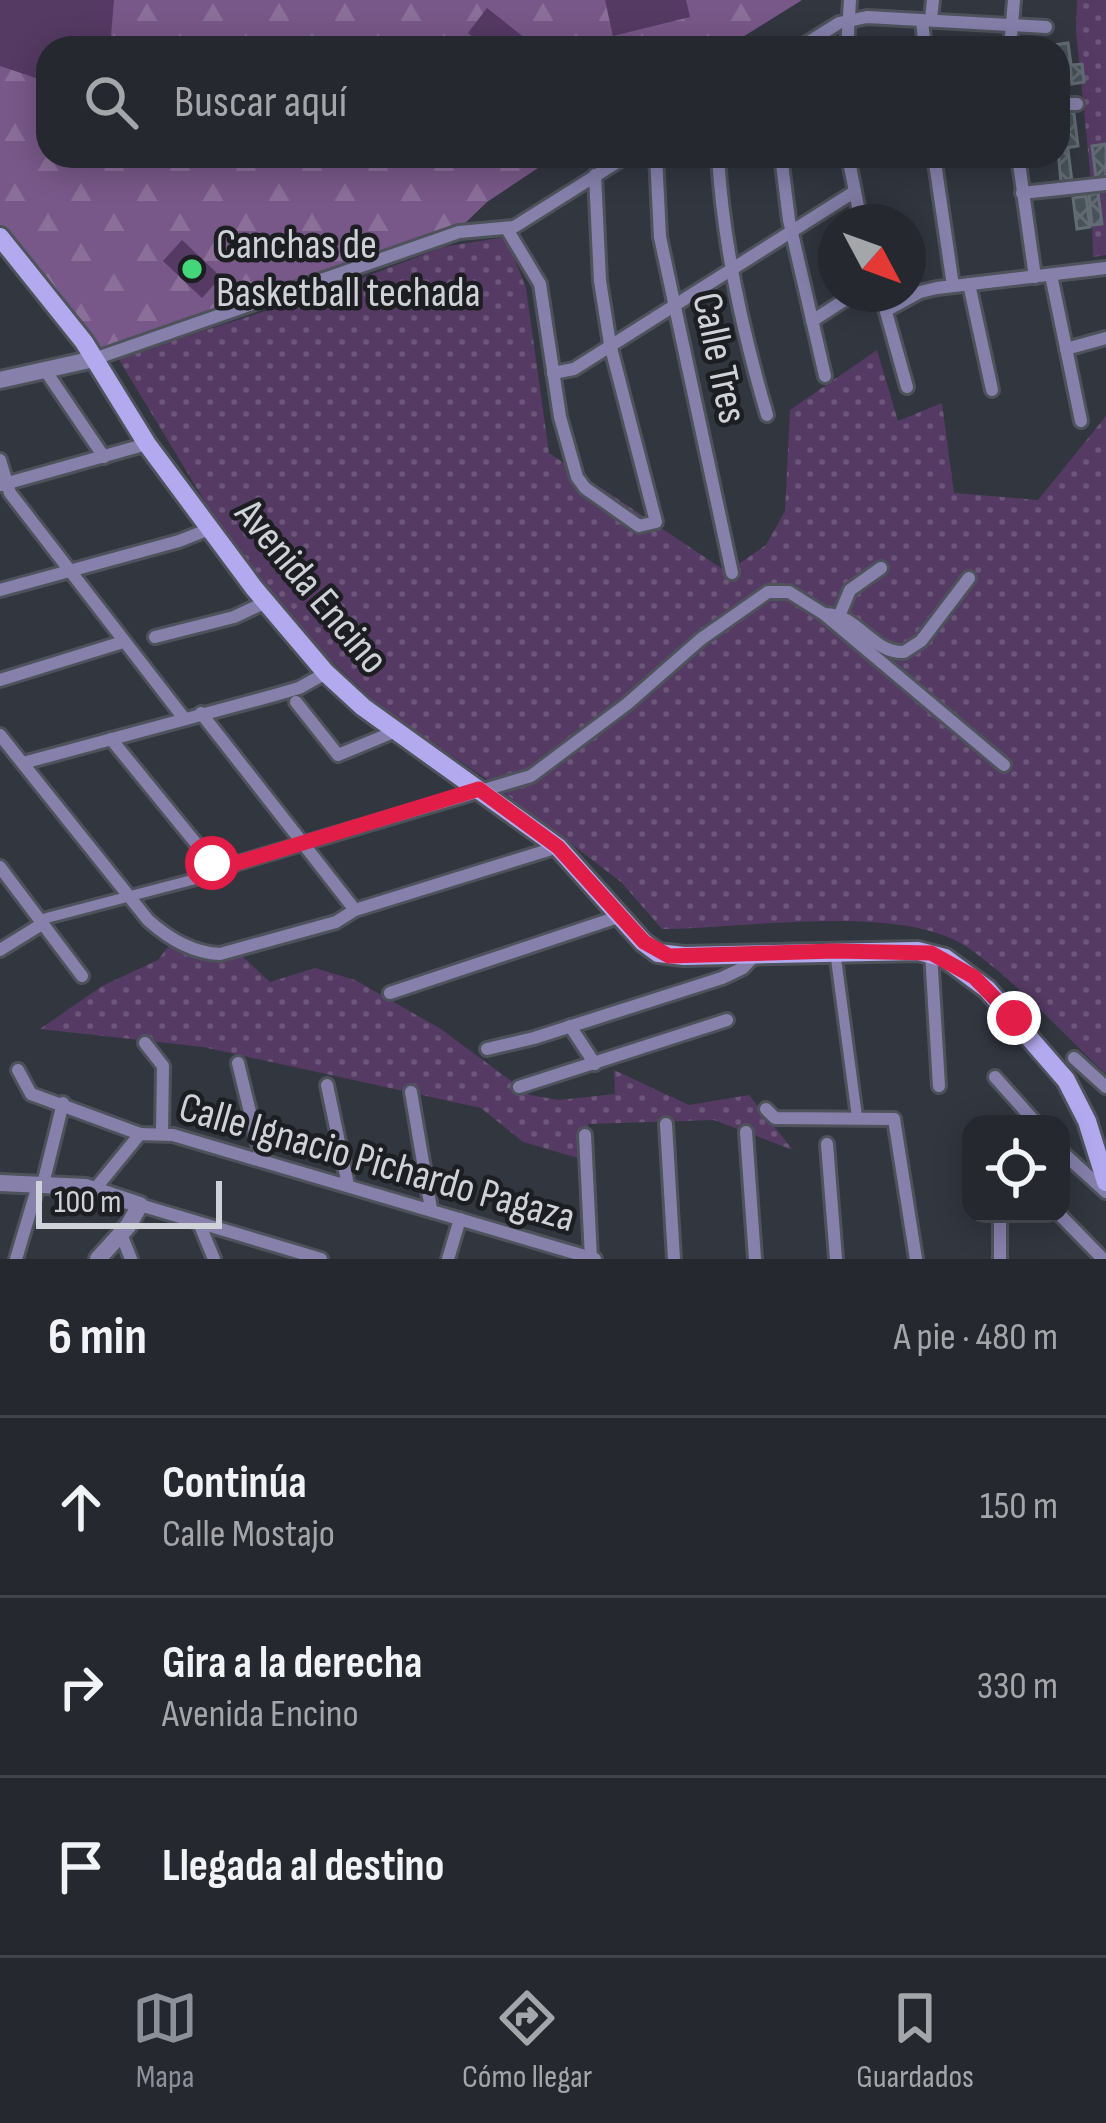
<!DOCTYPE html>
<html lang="es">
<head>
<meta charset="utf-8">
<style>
	:root { --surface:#26282f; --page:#2e3037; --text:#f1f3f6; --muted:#a4a6aa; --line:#42444b; --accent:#8c9099 }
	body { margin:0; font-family:"Sofia Sans Condensed",sans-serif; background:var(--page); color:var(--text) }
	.controls { position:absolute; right:36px; bottom:36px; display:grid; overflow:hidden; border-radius:24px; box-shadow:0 6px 30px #0003 }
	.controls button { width:108px; height:108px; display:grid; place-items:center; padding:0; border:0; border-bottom:3px solid var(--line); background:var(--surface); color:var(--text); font:60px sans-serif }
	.compass { position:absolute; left:818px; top:204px; width:108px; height:108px; border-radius:50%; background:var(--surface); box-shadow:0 6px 30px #0003; rotate:131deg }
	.scale { position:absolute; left:36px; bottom:30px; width:186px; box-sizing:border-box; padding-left:12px; border:6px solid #cfd2d8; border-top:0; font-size:33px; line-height:42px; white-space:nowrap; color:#cfd2d8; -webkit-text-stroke:9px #1c1e22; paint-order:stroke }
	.stop { position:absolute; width:36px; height:36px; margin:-27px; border:9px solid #e11d48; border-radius:50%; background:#fff }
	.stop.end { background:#e11d48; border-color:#fff; box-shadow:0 3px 12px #0008 }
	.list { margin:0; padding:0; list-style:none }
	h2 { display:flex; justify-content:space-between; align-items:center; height:156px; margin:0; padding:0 48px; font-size:51px }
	h2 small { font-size:39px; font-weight:400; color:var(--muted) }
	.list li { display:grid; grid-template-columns:78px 1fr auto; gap:36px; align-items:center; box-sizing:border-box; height:180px; padding:0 48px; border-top:3px solid var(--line) }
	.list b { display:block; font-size:45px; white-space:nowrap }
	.list p { margin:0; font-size:39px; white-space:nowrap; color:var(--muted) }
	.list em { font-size:39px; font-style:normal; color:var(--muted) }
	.icon { flex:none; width:66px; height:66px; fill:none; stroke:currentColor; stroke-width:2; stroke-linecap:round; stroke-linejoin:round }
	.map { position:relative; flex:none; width:1106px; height:1259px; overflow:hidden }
	.search { position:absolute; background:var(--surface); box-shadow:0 6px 30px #0003; left:36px; right:36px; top:36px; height:132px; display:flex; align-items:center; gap:30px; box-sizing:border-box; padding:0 42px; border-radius:36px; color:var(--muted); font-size:45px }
	.sheet { height:696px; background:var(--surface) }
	nav { display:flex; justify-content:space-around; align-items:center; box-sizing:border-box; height:168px; border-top:3px solid var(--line); background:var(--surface); font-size:33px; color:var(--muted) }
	nav a { display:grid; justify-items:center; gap:6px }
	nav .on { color:var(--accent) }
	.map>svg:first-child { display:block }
	.grass { fill:url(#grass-dots) }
	.forest { fill:url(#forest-firs) }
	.pitch { fill:#553a63 }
	.building { fill:url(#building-cross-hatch); stroke:#636c74; stroke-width:3 }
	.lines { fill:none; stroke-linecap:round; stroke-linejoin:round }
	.pedestrian-casing { stroke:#4e525b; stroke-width:16 }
	.minor-casing { stroke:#4e525b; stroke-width:18 }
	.tertiary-casing { stroke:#4e525b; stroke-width:22 }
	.secondary-casing { stroke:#4e525b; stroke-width:24 }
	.pedestrian { stroke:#8680ab; stroke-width:10 }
	.minor { stroke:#8680ab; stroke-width:12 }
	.tertiary { stroke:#8680ab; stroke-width:16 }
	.secondary { stroke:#b3a9ee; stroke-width:18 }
	.route { stroke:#e11d48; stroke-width:15 }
	.poi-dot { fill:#44d77a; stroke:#1c1e22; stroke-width:4.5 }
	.labels { text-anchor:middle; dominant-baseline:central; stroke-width:9; stroke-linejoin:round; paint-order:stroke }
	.poi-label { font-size:42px; fill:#cfd2d8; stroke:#1c1e22; text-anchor:start }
	.street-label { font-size:42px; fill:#cfd2d8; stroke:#1c1e22 }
</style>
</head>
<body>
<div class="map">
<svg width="1106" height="1259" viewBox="0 0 1106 1259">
	<defs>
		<pattern id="grass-dots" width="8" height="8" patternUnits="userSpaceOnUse" patternTransform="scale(3)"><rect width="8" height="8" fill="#553a63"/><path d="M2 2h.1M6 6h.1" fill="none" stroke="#6c5679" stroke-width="1.8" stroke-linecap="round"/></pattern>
		<pattern id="forest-firs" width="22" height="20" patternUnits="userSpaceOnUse" patternTransform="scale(3)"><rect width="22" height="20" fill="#785888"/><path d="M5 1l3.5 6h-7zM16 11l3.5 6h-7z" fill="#8a6f98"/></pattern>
		<pattern id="building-cross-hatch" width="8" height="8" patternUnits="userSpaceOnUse" patternTransform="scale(3)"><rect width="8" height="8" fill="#485259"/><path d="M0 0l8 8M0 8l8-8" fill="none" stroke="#616a70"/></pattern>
	</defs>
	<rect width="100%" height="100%" fill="#32363f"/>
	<g class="grass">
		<polygon points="1077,0 1106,0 1106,255 1093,257 1091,181 1076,31"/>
		<path d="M506,237L526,288L549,453L727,572L766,545L785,511L790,410L877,350L898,421L942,403L954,493L1038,500L1106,416V1074C1062,1033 1019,984 970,949C904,901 743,929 662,929L621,882L482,776L384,710L262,596L118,358L326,292L443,247Z"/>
		<polygon points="177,935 243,957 270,982 315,968 355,980 441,1029 530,1095 559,1100 615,1094 614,1070 689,1105 749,1095 793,1150 714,1120 588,1124 585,1160 523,1142 481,1108 203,1047 40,1029 102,986 158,960"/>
	</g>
	<polygon class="forest" points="0,0 802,0 725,48 48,48 48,156 556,156 487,202 459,229 99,350 0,225"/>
	<g class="pitch">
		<polygon points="0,0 114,0 110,48 48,48 48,77 36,78 0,66"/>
		<polygon points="605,0 686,0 690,17 613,36"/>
		<polygon points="487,8 535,46 533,48 486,48 468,33"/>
		<polygon points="182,240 221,277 202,298 163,261"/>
	</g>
	<g class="building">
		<polygon points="1068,43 1071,64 1058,66 1058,48 1053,45"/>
		<polygon points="1082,64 1084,82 1072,84 1070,65"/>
		<polygon points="1069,111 1074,114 1078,146 1066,148 1063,122"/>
		<polygon points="1106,144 1106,176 1096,178 1092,146"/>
		<polygon points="1068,149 1072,182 1061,183 1058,150"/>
		<polygon points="1098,193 1102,224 1092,225 1089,195"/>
		<polygon points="1086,196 1090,227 1077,229 1073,198"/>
	</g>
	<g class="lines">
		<g class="pedestrian-casing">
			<g id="pedestrian">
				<polyline points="39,920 207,876 217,867"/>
				<polyline points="835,951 857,1117"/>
			</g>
		</g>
		<g class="minor-casing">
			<g id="minor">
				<polyline points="931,20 933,0"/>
				<polyline points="922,21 925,48"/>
				<polyline points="799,48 839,23 867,17 1046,27"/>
				<polyline points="847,48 850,0"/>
				<polyline points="1010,48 1014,0"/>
				<polyline points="1058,104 1077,104"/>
				<polyline points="656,156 660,237 732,573"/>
				<path d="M718,156C723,245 742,330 767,415"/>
				<polyline points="781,156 789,220 825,376"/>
				<polyline points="848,156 861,222"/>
				<polyline points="934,156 953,286"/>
				<polyline points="1018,156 1035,277"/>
				<polyline points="1022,193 1106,184"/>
				<polyline points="507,229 540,284 560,417 577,477 585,488 639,526 656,522 610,344 600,281 595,175"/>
				<polyline points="1051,275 1081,421"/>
				<polyline points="969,284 992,390"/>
				<polyline points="881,294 907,387"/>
				<polyline points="887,310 920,292 937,288 1106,268"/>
				<polyline points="812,321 854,294"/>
				<polyline points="1066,349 1106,338"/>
				<polyline points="94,359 459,232 514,227 627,156"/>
				<polyline points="45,370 104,457"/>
				<polyline points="553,373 574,369 854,192"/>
				<polyline points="0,460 10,493 183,717"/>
				<polyline points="1,485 147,444"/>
				<polyline points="0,590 179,541 212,528"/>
				<path d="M825,614C858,614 871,653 904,652L921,641L969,578"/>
				<polyline points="840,614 850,590 881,568"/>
				<polyline points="155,637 234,617 266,602"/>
				<polyline points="0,680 123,642"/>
				<polyline points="296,702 338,755 396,731"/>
				<polyline points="201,713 355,910"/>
				<path d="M0,735L148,920C168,938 192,953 220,954L336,922L355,910L558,847"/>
				<polyline points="111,739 212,863 224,867 531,776 627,704 701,639 768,592 789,592 824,614 1004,765"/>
				<polyline points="23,763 275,695 299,688 326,673"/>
				<polyline points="0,867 82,976"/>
				<polyline points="0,950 42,924"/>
				<polyline points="931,953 939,1086"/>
				<polyline points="390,993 621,916"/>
				<polyline points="570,1026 595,1064"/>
				<polyline points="145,1043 163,1066 162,1134"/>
				<polyline points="487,1049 534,1038 722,978 743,968 758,952"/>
				<polyline points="1074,1058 1106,1087"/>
				<polyline points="238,1063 262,1161"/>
				<polyline points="18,1070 31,1094 140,1134"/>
				<polyline points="995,1077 1037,1124"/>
				<polyline points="327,1085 348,1185"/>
				<polyline points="519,1087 727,1020"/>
				<polyline points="411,1092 431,1209"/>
				<polyline points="766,1109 775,1118 894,1119 916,1259"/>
				<polyline points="666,1124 674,1259"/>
				<polyline points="746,1132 755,1259"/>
				<polyline points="585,1135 591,1258"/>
				<polyline points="827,1144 836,1259"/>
				<polyline points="1061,1151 1106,1192"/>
				<polyline points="95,1189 140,1134 173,1135 595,1259"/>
				<polyline points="140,1205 321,1259"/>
				<polyline points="1000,1214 1000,1259"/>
				<polyline points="1059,1214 1103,1259"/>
				<polyline points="199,1223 214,1259"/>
				<polyline points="121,1234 131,1259"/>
				<polyline points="16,1259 36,1192 44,1180 63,1103"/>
				<polyline points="448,1259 460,1219"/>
			</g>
		</g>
		<g class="tertiary-casing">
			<g id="tertiary">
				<polyline points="0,380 94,359"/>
				<polyline points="0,1183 86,1187 140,1205 128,1226 98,1259"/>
			</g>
		</g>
		<g class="secondary-casing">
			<polyline id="secondary" points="0,237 84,342 147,444 254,588 326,673 363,707 558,847 643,942 658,953 684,956 918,951 945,958 987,989 1066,1080 1087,1121 1106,1182"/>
		</g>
		<use href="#pedestrian" class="pedestrian"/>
		<use href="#minor" class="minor"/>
		<use href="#tertiary" class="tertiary"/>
		<use href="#secondary" class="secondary"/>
	</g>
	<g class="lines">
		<polyline class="route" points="212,863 224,867 479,789 558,847 644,942 669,956 835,951 931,953 974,977 1014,1018"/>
	</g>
	<circle class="poi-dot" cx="192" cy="269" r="12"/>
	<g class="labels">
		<g class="poi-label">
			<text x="216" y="245">Canchas de<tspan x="216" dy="48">Basketball techada</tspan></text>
		</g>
		<g class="street-label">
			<text transform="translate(719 358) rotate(78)">Calle Tres</text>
			<text transform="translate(311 587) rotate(50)">Avenida Encino</text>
			<text transform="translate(377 1163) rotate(16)">Calle Ignacio Pichardo Pagaza</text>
		</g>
	</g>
</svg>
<div class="controls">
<button><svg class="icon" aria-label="locate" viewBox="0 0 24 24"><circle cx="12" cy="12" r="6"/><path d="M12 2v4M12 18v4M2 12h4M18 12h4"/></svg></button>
</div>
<svg class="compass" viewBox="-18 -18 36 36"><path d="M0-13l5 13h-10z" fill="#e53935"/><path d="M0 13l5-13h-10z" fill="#a4a6aa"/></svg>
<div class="scale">100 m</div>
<div class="stop" style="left:212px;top:863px"></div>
<div class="stop end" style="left:1014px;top:1018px"></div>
<div class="search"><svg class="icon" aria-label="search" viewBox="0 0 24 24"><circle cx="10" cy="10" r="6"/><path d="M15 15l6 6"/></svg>Buscar aquí</div>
</div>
<section class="sheet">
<h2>6 min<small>A pie · 480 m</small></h2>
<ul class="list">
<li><svg class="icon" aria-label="ahead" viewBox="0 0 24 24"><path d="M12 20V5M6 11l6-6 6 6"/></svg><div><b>Continúa</b><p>Calle Mostajo</p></div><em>150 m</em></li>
<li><svg class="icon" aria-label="right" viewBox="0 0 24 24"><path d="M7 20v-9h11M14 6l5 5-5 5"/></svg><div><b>Gira a la derecha</b><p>Avenida Encino</p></div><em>330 m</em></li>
<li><svg class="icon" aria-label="arrive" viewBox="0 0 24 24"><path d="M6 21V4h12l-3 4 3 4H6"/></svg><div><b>Llegada al destino</b></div></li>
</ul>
</section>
<nav>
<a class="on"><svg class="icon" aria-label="map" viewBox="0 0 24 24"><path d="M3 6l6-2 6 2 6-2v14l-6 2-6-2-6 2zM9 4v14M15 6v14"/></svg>Mapa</a>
<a><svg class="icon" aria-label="directions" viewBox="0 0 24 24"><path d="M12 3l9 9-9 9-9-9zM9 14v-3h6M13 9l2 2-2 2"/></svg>Cómo llegar</a>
<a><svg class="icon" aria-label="saved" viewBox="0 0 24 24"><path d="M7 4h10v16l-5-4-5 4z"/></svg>Guardados</a>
</nav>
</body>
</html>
